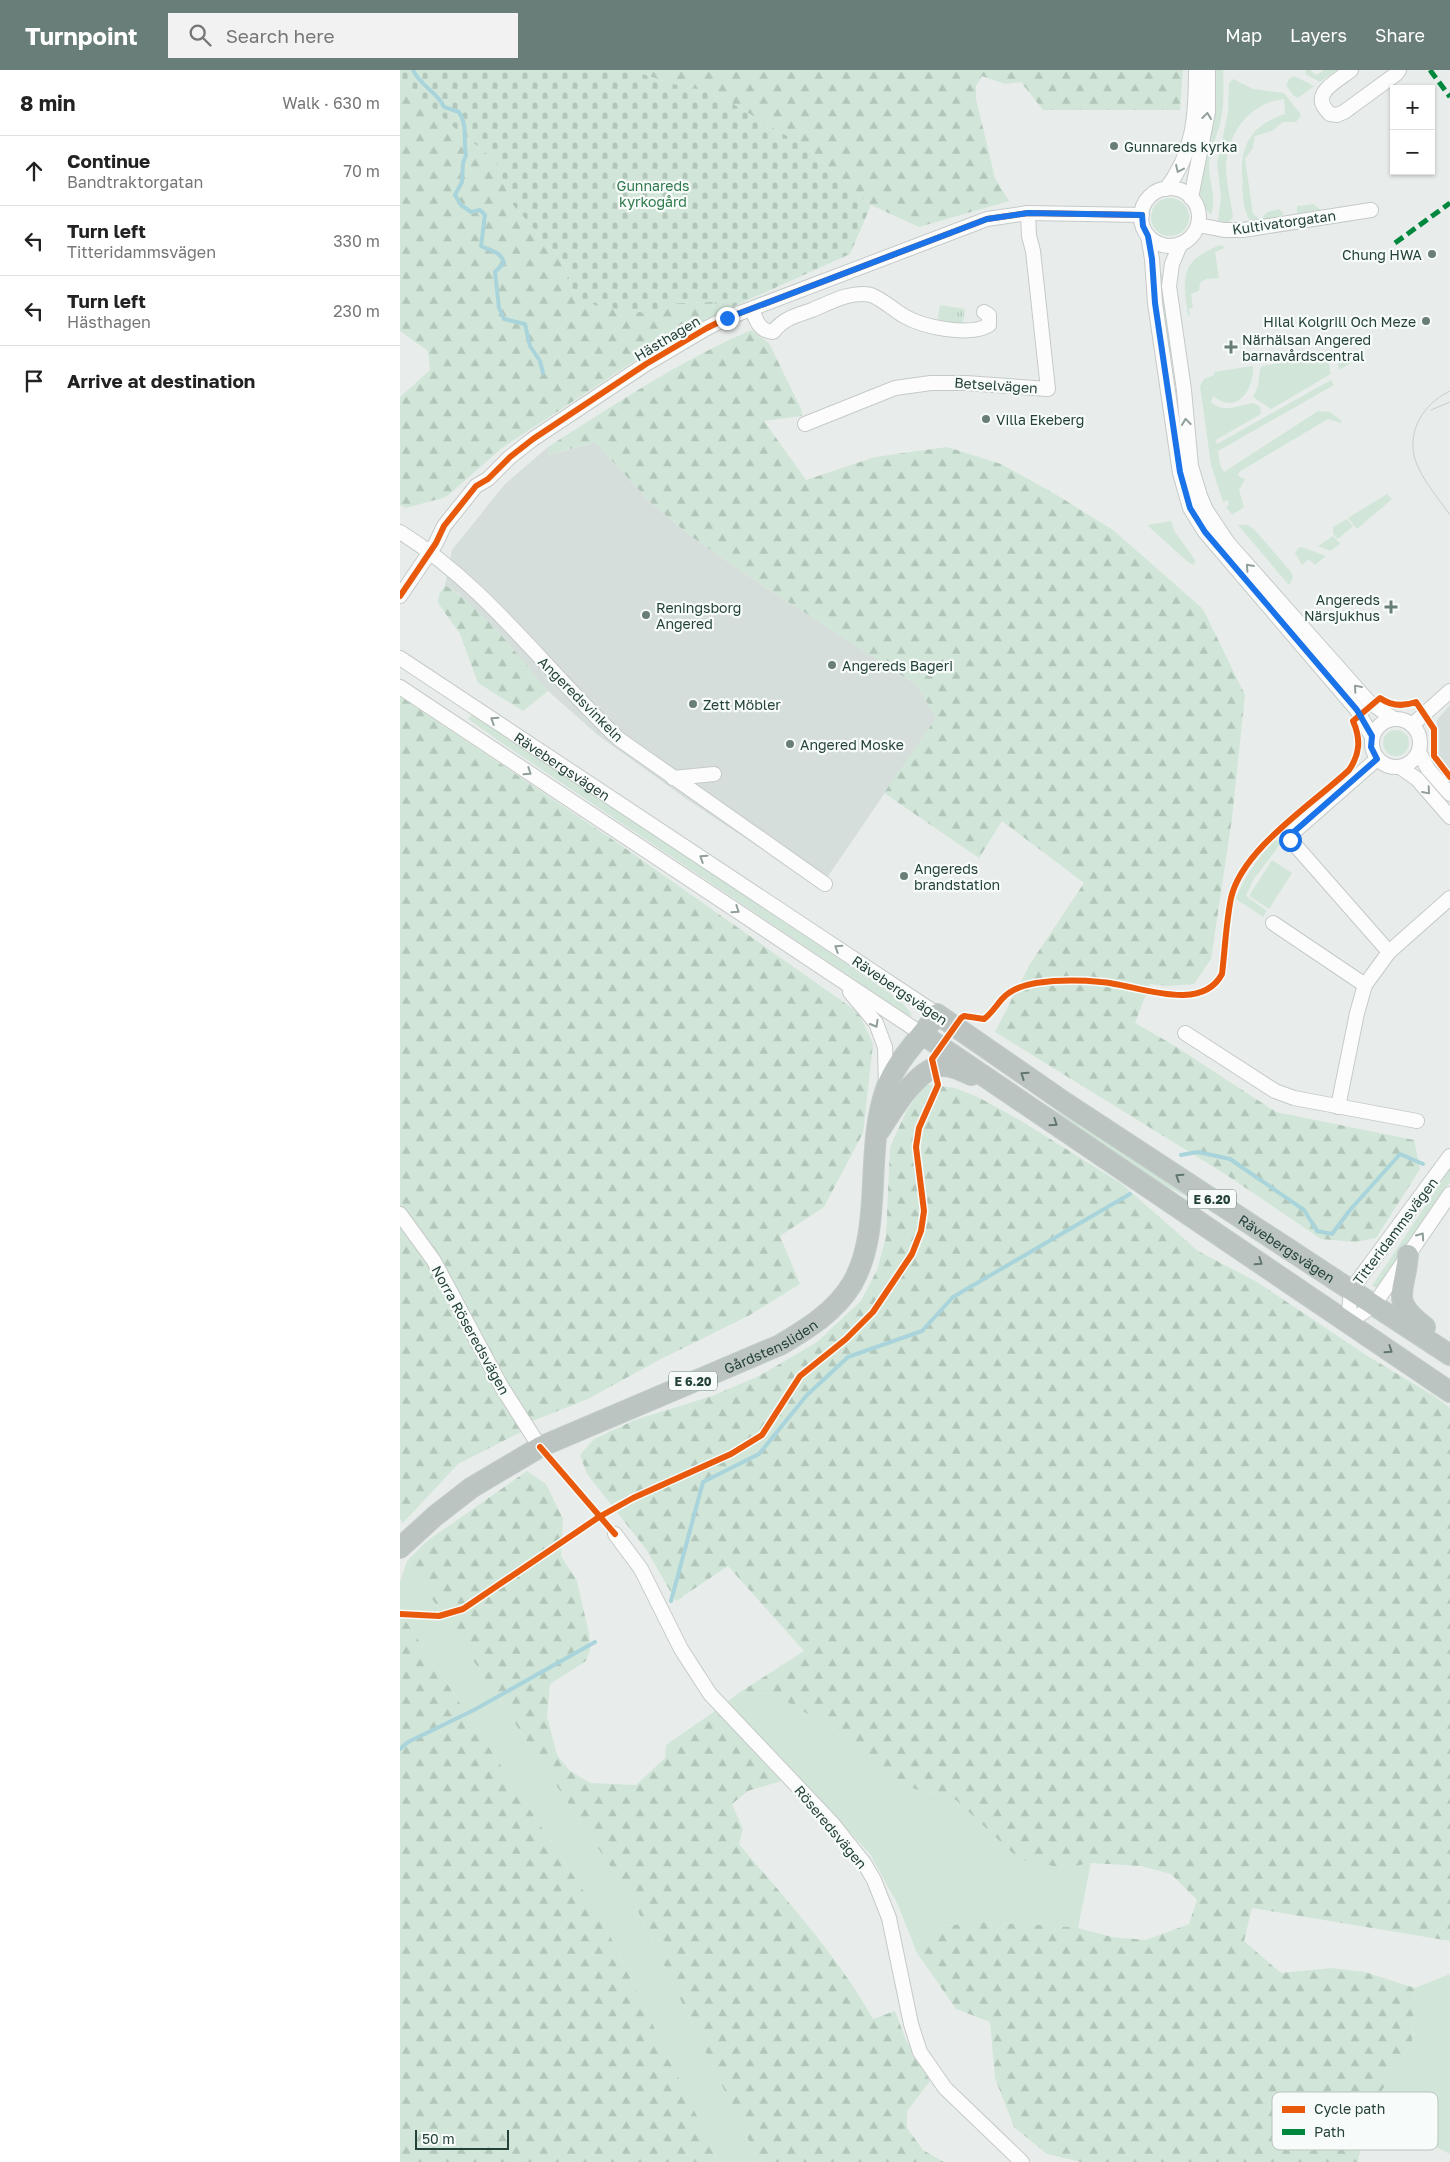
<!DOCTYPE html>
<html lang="en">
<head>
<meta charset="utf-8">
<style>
	:root { --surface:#fff; --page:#f2f2f2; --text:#222; --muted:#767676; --line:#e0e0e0; --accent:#697e78 }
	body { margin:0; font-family:"Golos Text",sans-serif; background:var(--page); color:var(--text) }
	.controls { position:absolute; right:15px; top:15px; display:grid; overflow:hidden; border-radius:0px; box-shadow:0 1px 4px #0004 }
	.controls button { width:45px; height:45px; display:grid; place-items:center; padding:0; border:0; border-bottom:1px solid var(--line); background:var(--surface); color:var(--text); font:25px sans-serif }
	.scale { position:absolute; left:15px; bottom:12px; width:94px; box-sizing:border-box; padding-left:5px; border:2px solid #24423a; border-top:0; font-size:14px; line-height:18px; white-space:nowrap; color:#24423a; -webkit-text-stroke:4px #f7fbf9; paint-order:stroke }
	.stop { position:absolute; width:15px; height:15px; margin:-11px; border:4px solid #1a73e8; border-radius:50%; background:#fff }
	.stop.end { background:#1a73e8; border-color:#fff; box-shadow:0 1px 5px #0008 }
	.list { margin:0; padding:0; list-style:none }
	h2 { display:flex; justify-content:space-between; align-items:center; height:65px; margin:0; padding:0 20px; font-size:21px }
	h2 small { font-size:16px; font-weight:400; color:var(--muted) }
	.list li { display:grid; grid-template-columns:32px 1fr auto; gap:15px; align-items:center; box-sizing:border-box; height:70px; padding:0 20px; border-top:1px solid var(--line) }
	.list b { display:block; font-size:19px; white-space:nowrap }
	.list p { margin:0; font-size:16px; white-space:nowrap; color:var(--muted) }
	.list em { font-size:16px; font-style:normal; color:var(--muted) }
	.icon { flex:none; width:28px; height:28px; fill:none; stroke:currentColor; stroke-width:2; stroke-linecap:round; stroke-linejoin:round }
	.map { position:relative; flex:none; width:1050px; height:2092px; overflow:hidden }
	header { display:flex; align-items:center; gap:30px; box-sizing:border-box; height:70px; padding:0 25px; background:var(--accent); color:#fff }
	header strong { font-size:24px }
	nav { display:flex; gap:28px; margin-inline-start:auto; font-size:18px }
	.search { width:350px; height:45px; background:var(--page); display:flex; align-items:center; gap:12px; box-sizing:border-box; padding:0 18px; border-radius:0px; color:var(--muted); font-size:19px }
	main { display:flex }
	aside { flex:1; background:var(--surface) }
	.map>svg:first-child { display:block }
	.built { fill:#d6dedb }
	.grass { fill:#d1e6d8 }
	.forest { fill:url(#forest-firs) }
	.cemetery { fill:url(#cemetery-stones) }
	.park { fill:url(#park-tufts) }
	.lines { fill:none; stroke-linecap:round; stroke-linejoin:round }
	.stream { stroke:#a9d4db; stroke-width:4 }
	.minor-casing { stroke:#c5cac8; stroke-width:16 }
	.highway-casing { stroke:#c3ccc9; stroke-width:22 }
	.minor { stroke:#fcfcfc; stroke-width:14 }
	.highway { stroke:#bcc4c2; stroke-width:20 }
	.tram { stroke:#c9cdcc; stroke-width:1 }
	.quiet { stroke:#00873e; stroke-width:5; stroke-dasharray:10 5; stroke-linecap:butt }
	.cycleway-casing { stroke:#f7fbf9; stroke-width:9 }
	.cycleway { stroke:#e8590c; stroke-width:6 }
	.oneway { stroke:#909f9b }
	.oneway2 { stroke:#617670 }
	.route { stroke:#1a73e8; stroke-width:6 }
	.poi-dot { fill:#697e78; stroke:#f7fbf9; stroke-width:2 }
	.labels { text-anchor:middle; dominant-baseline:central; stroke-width:4.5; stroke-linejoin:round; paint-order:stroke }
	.shield { fill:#f7fbf9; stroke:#637a73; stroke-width:1 }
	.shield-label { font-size:12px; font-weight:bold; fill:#24423a }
	.poi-label { font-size:14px; fill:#24423a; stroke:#f7fbf9; text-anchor:start }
	.park-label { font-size:14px; fill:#2d7a4b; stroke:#f7fbf9 }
	.street-label { font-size:14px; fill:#24423a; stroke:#f7fbf9 }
	.key { fill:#f7fbf9; stroke:#b8c4c0; stroke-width:1 }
	.key-label { font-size:14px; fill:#24423a }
</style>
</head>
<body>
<header>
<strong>Turnpoint</strong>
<div class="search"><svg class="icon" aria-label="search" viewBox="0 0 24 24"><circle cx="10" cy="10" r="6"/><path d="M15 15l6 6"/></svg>Search here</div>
<nav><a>Map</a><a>Layers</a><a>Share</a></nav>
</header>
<main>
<aside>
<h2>8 min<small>Walk · 630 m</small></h2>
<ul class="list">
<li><svg class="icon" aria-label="ahead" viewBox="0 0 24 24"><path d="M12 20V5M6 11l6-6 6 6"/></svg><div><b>Continue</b><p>Bandtraktorgatan</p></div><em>70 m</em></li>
<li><svg class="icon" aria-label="left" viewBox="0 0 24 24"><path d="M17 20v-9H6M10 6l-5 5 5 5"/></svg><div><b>Turn left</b><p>Titteridammsvägen</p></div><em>330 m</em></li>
<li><svg class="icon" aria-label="left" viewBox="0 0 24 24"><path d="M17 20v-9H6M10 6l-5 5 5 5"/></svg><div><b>Turn left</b><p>Hästhagen</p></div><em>230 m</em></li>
<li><svg class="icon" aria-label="arrive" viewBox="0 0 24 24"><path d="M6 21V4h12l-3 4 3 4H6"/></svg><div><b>Arrive at destination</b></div></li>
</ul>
</aside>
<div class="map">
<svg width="1050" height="2092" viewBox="0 0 1050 2092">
	<defs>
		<pattern id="forest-firs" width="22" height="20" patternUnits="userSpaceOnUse" patternTransform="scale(1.25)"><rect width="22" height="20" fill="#d1e6d8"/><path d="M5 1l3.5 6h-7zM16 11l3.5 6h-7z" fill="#b3c6ba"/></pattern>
		<pattern id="cemetery-stones" width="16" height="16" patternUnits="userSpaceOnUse" patternTransform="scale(1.25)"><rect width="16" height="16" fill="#d1e6d8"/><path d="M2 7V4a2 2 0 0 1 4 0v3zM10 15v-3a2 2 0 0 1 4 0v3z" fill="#b3c6ba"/></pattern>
		<pattern id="park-tufts" width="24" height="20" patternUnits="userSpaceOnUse" patternTransform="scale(1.25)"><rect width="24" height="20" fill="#d1e6d8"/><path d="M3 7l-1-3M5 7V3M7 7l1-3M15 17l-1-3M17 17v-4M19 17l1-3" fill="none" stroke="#b3c6ba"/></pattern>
	</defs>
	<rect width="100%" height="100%" fill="#e8edeb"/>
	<g class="built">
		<polygon points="195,372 251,433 292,467 359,513 517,615 536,648 420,818 285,728 199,666 148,621 95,559 59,524 45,515 52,480 105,414 148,377 149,385"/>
		<polygon points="1050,635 1050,700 1036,684 1037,650"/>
	</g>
	<g class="grass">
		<path d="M814,0H823C824,18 824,37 820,54C816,68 810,81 809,95C809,113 817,128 811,145L803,135L798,122Z"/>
		<polygon points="906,0 910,0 916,5 924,0 937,0 920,12 905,4"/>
		<polygon points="894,6 914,16 898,28 893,25 886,15 889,9"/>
		<path d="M833,9L853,19L884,23L901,45L896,52H883L872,61L855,66L853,78L845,89L853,144L861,150L867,142L879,139L883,143L882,148L852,153C843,144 843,126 842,114L843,113C838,77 851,55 885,44L884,29C850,33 827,63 826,97C826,113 831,130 833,147L828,153L818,151L821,128L817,93L828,43L829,13Z"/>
		<circle cx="770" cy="147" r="19"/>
		<polygon points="913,134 925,143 897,145 897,136"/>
		<path d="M822,175L824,178L815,182L819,208L806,209L800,213L799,221L791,224L793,238L789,239L790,245L788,246C785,221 778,196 804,183C811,180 814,176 822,175Z"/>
		<polygon points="756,204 765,205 773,281 766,282"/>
		<polygon points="963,280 964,286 939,300 936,284"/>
		<polygon points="927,285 931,304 871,339 853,327 858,316 860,299 863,296"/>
		<path d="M853,296C854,319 838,346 813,326L811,332C826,344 837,335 854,333L860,337L861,344L816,370L817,374L931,310L934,315L818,381L820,395L824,402L918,341L930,342L942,351L941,353L928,349L839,402L838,406L845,409L839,420L844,437L832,445L826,437L829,435L828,430L823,432L811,395L800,316L804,309L814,305V302Z"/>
		<polygon points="987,424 992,429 957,459 948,448"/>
		<polygon points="947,449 953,456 938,469 933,464 933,457"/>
		<polygon points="771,451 775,462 795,490 794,495 788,492 747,455"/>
		<polygon points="838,455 848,455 854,459 891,502 893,507 889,515"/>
		<polygon points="933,466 940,474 930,481 918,476"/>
		<polygon points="902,477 926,486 915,495 909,489 902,495 895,483 898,478"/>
		<polygon points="72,645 85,650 444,892 501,931 512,945 509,946 99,671 68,649"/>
		<circle cx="996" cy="673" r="13"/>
		<path d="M878,770L881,773L853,810L846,826L867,841L863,847L836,829C845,805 857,789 874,771Z"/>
		<polygon points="872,790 892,803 869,839 849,826"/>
		<polygon points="632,1027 686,1058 819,1142 755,1111"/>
		<polygon points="1050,1099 1050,1112 978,1218 972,1216"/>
		<polygon points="7,1491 232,1829 359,2092 319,2092 202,1849 0,1542 0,1512"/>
		<polygon points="340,1622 373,1624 432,1658 474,1698 515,1719 556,1730 619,1788 663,1798 691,1793 678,1858 583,1852 543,1856 517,1883 498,1835 470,1784 403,1711 381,1711 363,1688 315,1641"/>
		<polygon points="1050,1904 1050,2084 968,2043 1012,1972 1015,1918"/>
	</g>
	<g class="forest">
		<polygon points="231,0 783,0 780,40 643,40 621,12 605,14 582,6 576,16 576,29 595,108 609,131 519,157 471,135 407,78 328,31 289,16 272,14"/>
		<polygon points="0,8 51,55 95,90 113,135 164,192 174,224 260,245 271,233 313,232 326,240 268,269 102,378 46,427 6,438 0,435 0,327 30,300 28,281 0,261"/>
		<path d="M351,260L369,273L401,339L402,346L364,351L406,410L475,387L547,377L601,394L655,424L713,460L803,539L845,625L832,748L811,889L794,914L768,916L750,914L735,953L775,976L876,1042L1014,1070L1020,1099L976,1168L955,1172L921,1169L825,1104L595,962L630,894L684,813L602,751L579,788L484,723L536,648L517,615L359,513L292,467L251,433L195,372L148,385V377C214,335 278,292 351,260Z"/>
		<path d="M45,515C86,541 117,585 148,621L123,641L78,613L60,564L38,533L39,525Z"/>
		<polygon points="0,626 222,776 459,943 473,974 463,1063 424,1137 380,1166 400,1214 348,1246 259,1290 188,1329 125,1354 127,1359 58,1394 3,1453 0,1449"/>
		<polygon points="525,1014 555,1018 578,1027 623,1052 722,1114 798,1181 857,1212 966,1285 1034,1326 1050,1338 1050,1871 852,1838 844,1871 881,1903 931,1898 965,1902 1015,1918 1012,1972 968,2043 958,2092 681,2092 647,2084 614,2057 595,2008 590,1952 556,1939 517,1883 543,1856 583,1852 657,1856 678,1858 712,1867 746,1870 789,1854 797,1830 771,1804 741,1796 691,1793 663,1798 619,1789 556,1730 515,1719 474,1698 432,1658 373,1624 340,1622 404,1581 328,1496 276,1531 246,1479 187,1404 180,1385 194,1369 235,1350 312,1326 359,1306 417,1272 461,1231 477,1200 486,1167 490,1077 506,1042"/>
		<path d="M127,1401L146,1414L163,1449L161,1486L177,1511L189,1564L190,1580L186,1591L150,1614L147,1646L157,1685L170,1701L191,1713L236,1715L265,1688L266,1675L315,1641L363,1688L381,1711L348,1721L332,1734L343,1759L339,1774C386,1830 437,1885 473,1949L495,1941L506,1970L530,2011L507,2041V2058L523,2080L544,2092H359L232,1829L7,1491L27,1471Z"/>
		<polygon points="0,1542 202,1849 319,2092 0,2092"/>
	</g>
	<polygon class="cemetery" points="0,0 231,0 272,14 289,16 328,31 407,78 471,135 450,184 326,240 313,232 271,233 260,245 197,236 174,224 164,192 113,135 95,90 51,55 0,8"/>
	<polygon class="park" points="540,235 565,239 562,257 537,253"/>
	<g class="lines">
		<g class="stream">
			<path d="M13,0C20,16 38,22 44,37L59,42C68,55 63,70 66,85L63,93L62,112L55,125L61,135L71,142L80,140L85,145L81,176C90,181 101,181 104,193L95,202L99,238L104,249L125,254L130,276L140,291L143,303"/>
			<polyline points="781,1085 798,1082 830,1089 904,1140 917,1161 932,1164 950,1140 1000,1084 1023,1094"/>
			<polyline points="271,1531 303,1412 359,1384 407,1325 448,1287 522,1261 553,1227 730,1124"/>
			<polyline points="0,1679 8,1672 74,1640 195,1572"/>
		</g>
		<g class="minor-casing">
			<g id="minor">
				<path d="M951,0C936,12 908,24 930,44L937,45L944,42L996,4L999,0"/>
				<circle cx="770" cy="147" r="29"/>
				<path d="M766,119C794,83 796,44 796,0"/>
				<polyline points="791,128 808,42 808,0"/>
				<polyline points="798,155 824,160 843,160 971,140"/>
				<polyline points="748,166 752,189 755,233 780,403 790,438 805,462 957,640 972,667"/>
				<polyline points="780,175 772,194 769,216 784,320 791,396 800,426 806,440 828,473 968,631 994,649"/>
				<path d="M352,239C356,250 359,261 373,262C384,248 395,246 412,240C429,233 452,220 471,225C482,229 494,240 504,246C523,257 569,267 589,255V245L584,242"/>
				<polyline points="405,354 495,318 531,313 566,313 648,319 633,181 629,166 628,143"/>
				<path d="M0,462C87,516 146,601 219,669L425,814"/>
				<polyline points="0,526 36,473 44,456 76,416 88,409 110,387 133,369 246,294 307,258 327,248 587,149 628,143 742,145"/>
				<path id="s1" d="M0,588L537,944"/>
				<polyline points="0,617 522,964"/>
				<circle cx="996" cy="673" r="24"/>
				<polyline points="1012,655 1050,621"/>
				<polyline points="1019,682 1028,699 1050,724"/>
				<polyline points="977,689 888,767 989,882"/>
				<polyline points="1000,697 1017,709 1050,747"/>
				<polyline points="273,708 314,704"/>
				<polyline points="873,853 965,915"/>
				<polyline points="450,922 476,953 485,977 486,1017"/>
				<polyline points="785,963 875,1021 894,1028 1017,1051"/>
				<polyline points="938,1037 957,943 965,915 989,882 1050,828"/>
				<polyline points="0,1144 34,1191 101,1316 140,1377"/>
				<polyline points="948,1253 951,1220 1050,1086"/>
				<polyline points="948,1253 974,1235 1050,1124"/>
				<polyline points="215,1464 241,1499 281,1579 310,1624 433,1754 464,1793 474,1810 489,1848 511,1954 520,1982 545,2018 622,2092"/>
			</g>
		</g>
		<g class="highway-casing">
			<g id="highway">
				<polyline points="522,964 1050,1322"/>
				<path d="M480,1060C492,1041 519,994 545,996C555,997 563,1001 571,1005"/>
				<path d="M1008,1185C1005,1224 989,1229 1025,1257"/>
				<path id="s2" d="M0,1478L35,1446L71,1418L140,1377L380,1275C407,1259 435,1242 452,1214C484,1159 464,1081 486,1019C496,990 520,969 537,944L664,1032L1050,1285"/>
			</g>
		</g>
		<use href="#minor" class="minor"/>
		<use href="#highway" class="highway"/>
		<g class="tram">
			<path d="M1050,321C1020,335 1003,368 1019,399C1027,416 1040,430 1050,445"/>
			<polyline points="1031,340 1050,332"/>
		</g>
		<g class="quiet">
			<polyline points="1030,0 1050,27"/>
			<polyline points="995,173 1050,133"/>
		</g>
		<g class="cycleway-casing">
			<g id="cycleway">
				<polyline points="0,526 36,473 44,456 76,416 88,409 110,387 133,369 246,294 307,258 327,248 587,149 628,143 742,145"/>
				<polyline points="140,1377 215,1464"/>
				<path d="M0,1544L39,1546L63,1539L199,1447L233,1428L331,1384L362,1365L400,1306L446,1269L473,1242L512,1184L521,1161L524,1141L516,1077L519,1058L538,1015L532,989L561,948L564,946L584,949C591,944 596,936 602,929C610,920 624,915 636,913C657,910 679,910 701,912C735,914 800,945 822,904C825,879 826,853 831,828C842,779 913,734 949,700C960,684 961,669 953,651L980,628C991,636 1002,637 1016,632L1034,659V686L1050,707"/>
			</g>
		</g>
		<use href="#cycleway" class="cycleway"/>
	</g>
	<defs><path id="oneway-chevron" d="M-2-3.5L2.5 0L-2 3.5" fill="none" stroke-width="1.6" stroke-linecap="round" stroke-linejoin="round" transform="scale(1.25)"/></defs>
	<g class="oneway">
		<use href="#oneway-chevron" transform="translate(807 46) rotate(-83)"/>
		<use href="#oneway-chevron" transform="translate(779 99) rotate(115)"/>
		<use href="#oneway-chevron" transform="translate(786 352) rotate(-96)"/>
		<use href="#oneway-chevron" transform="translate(849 497) rotate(-132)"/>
		<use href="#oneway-chevron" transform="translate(957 618) rotate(-131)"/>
		<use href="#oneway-chevron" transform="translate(94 650) rotate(-147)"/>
		<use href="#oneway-chevron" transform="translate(128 702) rotate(34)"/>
		<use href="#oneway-chevron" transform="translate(1027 721) rotate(49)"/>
		<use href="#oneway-chevron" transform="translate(303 788) rotate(-147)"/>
		<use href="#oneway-chevron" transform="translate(336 840) rotate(34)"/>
		<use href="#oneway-chevron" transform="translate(438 878) rotate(-147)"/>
		<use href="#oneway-chevron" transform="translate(475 954) rotate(60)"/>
		<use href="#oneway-chevron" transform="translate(1021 1166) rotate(-55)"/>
	</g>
	<g class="oneway2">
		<use href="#oneway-chevron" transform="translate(624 1005) rotate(-146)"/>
		<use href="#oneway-chevron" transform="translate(654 1053) rotate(34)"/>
		<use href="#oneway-chevron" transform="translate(779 1107) rotate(-147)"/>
		<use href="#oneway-chevron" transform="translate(859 1192) rotate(34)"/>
		<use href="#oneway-chevron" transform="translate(989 1280) rotate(34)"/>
	</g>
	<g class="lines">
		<polyline class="route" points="327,248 587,149 628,143 742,145 743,156 748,166 752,189 755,233 780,402 790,438 805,462 957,640 972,666 971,677 977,689 888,767 890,770"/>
	</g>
	<g class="poi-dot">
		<circle cx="714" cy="76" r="5"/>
		<circle cx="1032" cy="184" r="5"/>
		<circle cx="1026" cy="251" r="5"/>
		<path d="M828.5 269.5h5v5h5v5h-5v5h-5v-5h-5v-5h5z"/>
		<circle cx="586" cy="349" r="5"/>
		<path d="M988.5 529.5h5v5h5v5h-5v5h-5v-5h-5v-5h5z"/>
		<circle cx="246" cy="545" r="5"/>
		<circle cx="432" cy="595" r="5"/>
		<circle cx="293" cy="634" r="5"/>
		<circle cx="390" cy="674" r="5"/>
		<circle cx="504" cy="806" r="5"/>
	</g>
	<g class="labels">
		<g class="shield">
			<rect x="788" y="1119.5" width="48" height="19" rx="4"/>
			<rect x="269" y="1301.5" width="48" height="19" rx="4"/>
		</g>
		<g class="shield-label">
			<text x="812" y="1129">E 6.20</text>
			<text x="293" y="1311">E 6.20</text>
		</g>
		<g class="poi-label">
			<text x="724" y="76">Gunnareds kyrka</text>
			<text x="1022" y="184" text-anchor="end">Chung HWA</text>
			<text x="1016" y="251" text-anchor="end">Hilal Kolgrill Och Meze</text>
			<text x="842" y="269">Närhälsan Angered<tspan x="842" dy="16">barnavårdscentral</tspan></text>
			<text x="596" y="349">Villa Ekeberg</text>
			<text x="980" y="529" text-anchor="end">Angereds<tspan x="980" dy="16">Närsjukhus</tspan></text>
			<text x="256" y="537">Reningsborg<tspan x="256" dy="16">Angered</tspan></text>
			<text x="442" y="595">Angereds Bageri</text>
			<text x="303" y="634">Zett Möbler</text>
			<text x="400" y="674">Angered Moske</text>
			<text x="514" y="798">Angereds<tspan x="514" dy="16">brandstation</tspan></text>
		</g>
		<g class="park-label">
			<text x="253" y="115">Gunnareds<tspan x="253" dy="16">kyrkogård</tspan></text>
		</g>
		<g class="street-label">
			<text transform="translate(884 152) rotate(-8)">Kultivatorgatan</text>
			<text transform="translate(267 268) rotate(-31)">Hästhagen</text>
			<text transform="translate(596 315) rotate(4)">Betselvägen</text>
			<text transform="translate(181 629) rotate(45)">Angeredsvinkeln</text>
			<text stroke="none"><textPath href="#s1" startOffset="195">Rävebergsvägen</textPath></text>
			<text transform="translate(500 920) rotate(34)">Rävebergsvägen</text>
			<text transform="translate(995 1161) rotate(-53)">Titteridammsvägen</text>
			<text stroke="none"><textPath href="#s2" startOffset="1241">Rävebergsvägen</textPath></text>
			<text transform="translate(71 1260) rotate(61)">Norra Röseredsvägen</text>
			<text stroke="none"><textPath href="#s2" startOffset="425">Gårdstensliden</textPath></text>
			<text transform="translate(431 1757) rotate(50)">Röseredsvägen</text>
		</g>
	</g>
	<rect x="872" y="2022" width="166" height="58" rx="8" class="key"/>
	<rect x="882" y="2036" width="23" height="7" fill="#e8590c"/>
	<rect x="882" y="2059" width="23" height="6" fill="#00873e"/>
	<g class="key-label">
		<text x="914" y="2044">Cycle path</text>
		<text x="914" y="2067">Path</text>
	</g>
</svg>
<div class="controls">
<button>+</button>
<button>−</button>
</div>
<div class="scale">50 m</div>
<div class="stop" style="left:890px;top:770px"></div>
<div class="stop end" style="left:327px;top:248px"></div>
</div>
</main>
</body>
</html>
